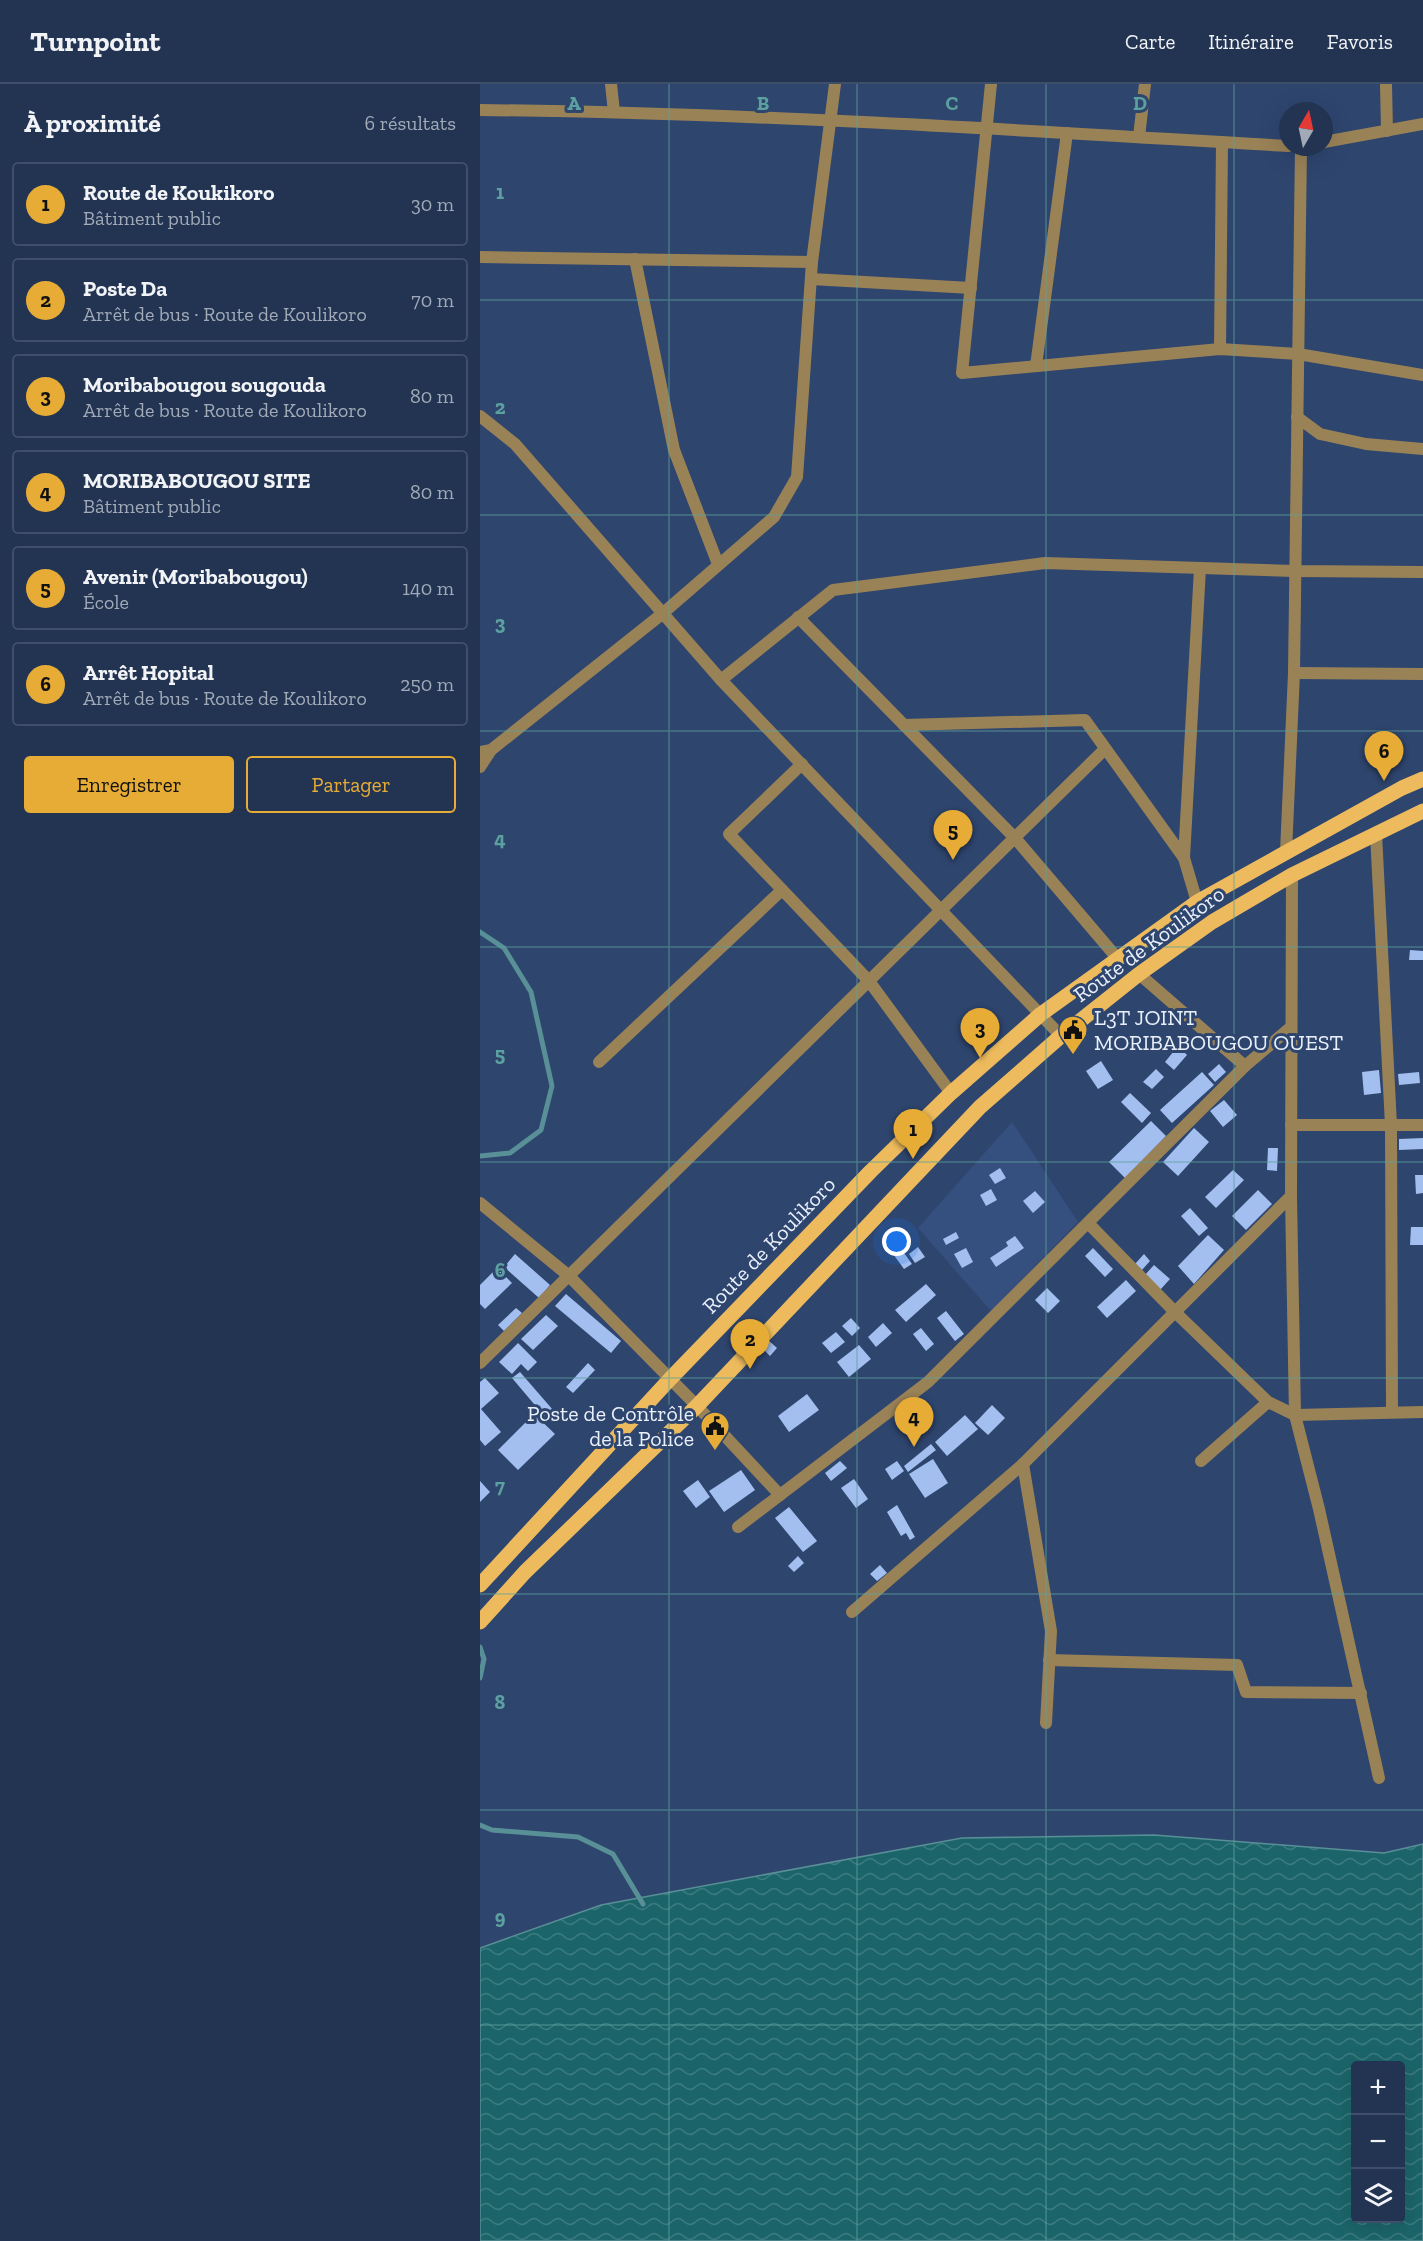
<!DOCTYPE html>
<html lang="fr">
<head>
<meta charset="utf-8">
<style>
	:root { --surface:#223452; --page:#2e3f5c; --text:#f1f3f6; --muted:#a2aab8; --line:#3f4f69; --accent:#e6ac36 }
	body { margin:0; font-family:"Zilla Slab",serif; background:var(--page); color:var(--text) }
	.controls { position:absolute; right:18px; bottom:18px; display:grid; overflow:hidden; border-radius:6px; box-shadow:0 6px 24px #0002 }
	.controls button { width:54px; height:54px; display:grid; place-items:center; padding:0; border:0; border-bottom:2px solid var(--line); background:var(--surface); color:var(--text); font:30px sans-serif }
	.compass { position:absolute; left:799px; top:18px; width:54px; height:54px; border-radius:50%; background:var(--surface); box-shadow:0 6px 24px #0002; rotate:9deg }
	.you { position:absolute; left:417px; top:1158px; width:21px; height:21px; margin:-15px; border:4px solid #fff; border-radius:50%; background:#1a73e8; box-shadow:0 0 0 9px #1a73e833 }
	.badge { display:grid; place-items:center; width:39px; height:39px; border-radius:50%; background:var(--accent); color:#111; font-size:20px; font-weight:700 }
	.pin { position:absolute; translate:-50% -50px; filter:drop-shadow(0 2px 3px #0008) }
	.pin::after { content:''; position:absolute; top:32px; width:21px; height:18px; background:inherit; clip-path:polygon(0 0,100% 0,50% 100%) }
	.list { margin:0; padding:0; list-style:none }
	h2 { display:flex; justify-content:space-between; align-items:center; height:78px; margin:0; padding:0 24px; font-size:26px }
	h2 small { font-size:20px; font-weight:400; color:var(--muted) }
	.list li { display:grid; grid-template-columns:39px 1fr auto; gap:18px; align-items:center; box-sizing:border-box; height:84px; margin:0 12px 12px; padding:0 12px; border:2px solid var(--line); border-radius:6px }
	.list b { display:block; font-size:22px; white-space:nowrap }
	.list p { margin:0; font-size:20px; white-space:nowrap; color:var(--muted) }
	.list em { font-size:20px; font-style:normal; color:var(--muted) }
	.actions { display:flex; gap:12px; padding:18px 24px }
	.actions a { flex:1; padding:14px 0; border:2px solid var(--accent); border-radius:6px; text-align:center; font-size:21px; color:var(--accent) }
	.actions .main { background:var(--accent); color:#111 }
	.icon { flex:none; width:33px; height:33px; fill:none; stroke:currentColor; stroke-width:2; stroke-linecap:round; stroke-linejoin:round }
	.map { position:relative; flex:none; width:943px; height:2157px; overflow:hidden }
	header { display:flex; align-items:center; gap:36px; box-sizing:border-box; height:84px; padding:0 30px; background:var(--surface); border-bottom:2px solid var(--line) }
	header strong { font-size:28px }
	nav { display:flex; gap:33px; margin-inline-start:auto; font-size:21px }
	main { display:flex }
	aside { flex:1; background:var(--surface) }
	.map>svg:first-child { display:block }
	.built { fill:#35507f }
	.water { fill:url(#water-waves); stroke:#598f96; stroke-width:1.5; fill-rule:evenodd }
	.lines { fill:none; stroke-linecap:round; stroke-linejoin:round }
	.stream { stroke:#598f96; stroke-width:5 }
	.building { fill:#a3bfef }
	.street { stroke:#9a8257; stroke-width:12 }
	.primary { stroke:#edbb5d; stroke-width:15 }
	.grid { fill:none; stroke:#5ca19f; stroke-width:1.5; stroke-opacity:0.55 }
	.labels { text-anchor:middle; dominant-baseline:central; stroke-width:6; stroke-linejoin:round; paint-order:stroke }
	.street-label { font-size:22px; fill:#eaf0fb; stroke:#2e456e }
	.poi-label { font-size:22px; fill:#eaf0fb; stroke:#2e456e; text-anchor:start }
	.grid-label { font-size:20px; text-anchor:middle; font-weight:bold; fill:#5ca19f; stroke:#2e456e; stroke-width:6; stroke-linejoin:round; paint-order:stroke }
</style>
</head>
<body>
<header>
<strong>Turnpoint</strong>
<nav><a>Carte</a><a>Itinéraire</a><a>Favoris</a></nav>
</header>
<main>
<aside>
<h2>À proximité<small>6 résultats</small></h2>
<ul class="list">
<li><span class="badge">1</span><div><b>Route de Koukikoro</b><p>Bâtiment public</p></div><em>30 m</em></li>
<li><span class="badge">2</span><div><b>Poste Da</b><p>Arrêt de bus · Route de Koulikoro</p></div><em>70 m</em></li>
<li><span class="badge">3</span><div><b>Moribabougou sougouda</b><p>Arrêt de bus · Route de Koulikoro</p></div><em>80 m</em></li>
<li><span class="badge">4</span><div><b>MORIBABOUGOU SITE</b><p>Bâtiment public</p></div><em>80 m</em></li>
<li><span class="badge">5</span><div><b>Avenir (Moribabougou)</b><p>École</p></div><em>140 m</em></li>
<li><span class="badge">6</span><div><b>Arrêt Hopital</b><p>Arrêt de bus · Route de Koulikoro</p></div><em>250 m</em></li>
</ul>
<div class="actions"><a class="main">Enregistrer</a><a>Partager</a></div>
</aside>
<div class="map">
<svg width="943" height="2157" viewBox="0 0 943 2157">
	<defs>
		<pattern id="water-waves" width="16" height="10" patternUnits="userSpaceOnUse" patternTransform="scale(1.5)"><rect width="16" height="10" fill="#1b656a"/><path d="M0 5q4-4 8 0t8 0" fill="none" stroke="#3c7b80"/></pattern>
	</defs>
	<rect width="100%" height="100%" fill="#2e456e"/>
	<polygon class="built" points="532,1038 598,1138 511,1227 438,1144"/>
	<path class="water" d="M674,1751L904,1769L943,1760V2157H0V1864L121,1821L482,1754ZM876,1982H920V2134H876Z"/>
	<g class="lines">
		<g class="stream">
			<polyline points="0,848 24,864 51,908 72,1002 61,1046 30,1069 0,1072"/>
			<polyline points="0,1563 4,1575 0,1594"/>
			<polyline points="0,1741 12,1746 98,1753 133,1770 163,1820"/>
		</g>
	</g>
	<g class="building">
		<polygon points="930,866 943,867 943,876 929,876"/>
		<polygon points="698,962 707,971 694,986 685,978"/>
		<polygon points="621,977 633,996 618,1005 606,987"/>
		<polygon points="739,980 746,988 735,998 728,990"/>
		<polygon points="676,985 684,993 672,1005 663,998"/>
		<polygon points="899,986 901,1009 884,1011 882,988"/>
		<polygon points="722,988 734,1001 692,1039 680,1026"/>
		<polygon points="939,988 940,999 919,1001 918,990"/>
		<polygon points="650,1009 671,1029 662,1039 641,1018"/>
		<polygon points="744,1016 757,1031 743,1043 730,1027"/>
		<polygon points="671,1037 686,1052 645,1094 629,1078"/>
		<polygon points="714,1044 729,1058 698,1092 683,1078"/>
		<polygon points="943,1054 943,1065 919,1066 919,1055"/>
		<polygon points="788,1064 798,1064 797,1087 787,1086"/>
		<polygon points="520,1084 526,1094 515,1100 509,1091"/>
		<polygon points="753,1086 764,1096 736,1124 725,1113"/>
		<polygon points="935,1091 943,1091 943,1109 936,1110"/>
		<polygon points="511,1105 517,1116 506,1122 500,1111"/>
		<polygon points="778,1106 792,1120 766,1146 752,1132"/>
		<polygon points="555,1107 565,1118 553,1129 543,1117"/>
		<polygon points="710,1124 728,1144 719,1152 701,1132"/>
		<polygon points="931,1143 943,1143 943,1161 930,1161"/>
		<polygon points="476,1148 479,1154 466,1161 463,1155"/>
		<polygon points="728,1151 744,1166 714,1200 698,1182"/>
		<polygon points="535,1152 544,1164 516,1183 510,1174 528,1162 526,1158"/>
		<polygon points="419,1162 432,1180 424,1185 411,1167"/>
		<polygon points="438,1163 445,1173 435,1179 429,1170"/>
		<polygon points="486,1164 493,1178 482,1184 474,1170"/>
		<polygon points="613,1164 633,1185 625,1193 605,1172"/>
		<polygon points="35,1170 70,1201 59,1214 24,1183"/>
		<polygon points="664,1170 670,1177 662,1186 655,1180"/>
		<polygon points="674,1181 690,1195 680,1206 664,1192"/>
		<polygon points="17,1184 32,1199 5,1225 0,1220 0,1201"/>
		<polygon points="646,1196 656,1207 627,1234 617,1223"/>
		<polygon points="446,1200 456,1211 426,1238 415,1226"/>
		<polygon points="567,1204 580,1217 568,1229 555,1216"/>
		<polygon points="86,1210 141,1257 131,1269 75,1222"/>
		<polygon points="36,1224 42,1229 24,1247 18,1241"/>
		<polygon points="466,1227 484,1250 475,1257 457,1234"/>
		<polygon points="66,1231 78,1242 53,1266 41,1255"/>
		<polygon points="371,1234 380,1244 372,1252 362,1242"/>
		<polygon points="403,1239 412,1249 396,1263 388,1253"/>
		<polygon points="441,1244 454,1260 446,1267 433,1250"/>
		<polygon points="356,1248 365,1258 351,1269 342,1259"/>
		<polygon points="287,1255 297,1264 290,1272 281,1263"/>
		<polygon points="38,1259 57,1278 48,1287 41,1280 32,1290 19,1278"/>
		<polygon points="379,1261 391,1275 369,1293 357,1278"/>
		<polygon points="108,1279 115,1286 93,1309 86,1303"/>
		<polygon points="40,1288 73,1326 65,1333 32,1294"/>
		<polygon points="5,1294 19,1309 1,1325 21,1348 5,1362 0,1356 0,1298"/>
		<polygon points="327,1310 339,1326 309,1348 298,1332"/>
		<polygon points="512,1321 525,1334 508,1351 495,1339"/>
		<polygon points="54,1330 75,1350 38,1386 18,1366"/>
		<polygon points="485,1331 498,1345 467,1372 455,1358"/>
		<polygon points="451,1360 456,1366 428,1388 424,1382"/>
		<polygon points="453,1375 468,1399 445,1414 429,1390"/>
		<polygon points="360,1377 367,1384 351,1397 345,1389"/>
		<polygon points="417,1377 424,1387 412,1396 405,1385"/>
		<polygon points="261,1386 275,1406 244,1428 229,1407"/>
		<polygon points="374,1395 388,1415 376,1424 361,1404"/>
		<polygon points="218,1396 230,1413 216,1424 203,1407"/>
		<polygon points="0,1397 10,1408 0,1418"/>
		<polygon points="417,1421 435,1453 430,1456 426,1449 421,1452 407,1428"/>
		<polygon points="309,1423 337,1457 323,1468 295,1434"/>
		<polygon points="318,1472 324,1479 314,1488 308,1482"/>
		<polygon points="400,1481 407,1489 397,1497 390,1490"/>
	</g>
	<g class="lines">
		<g class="street">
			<polyline points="131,0 134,28"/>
			<polyline points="511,0 482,289 740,265 818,270 943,291"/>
			<polyline points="906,0 907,47"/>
			<path d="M0,26C270,29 539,46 808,62"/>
			<polyline points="659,53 665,0"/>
			<polyline points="844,58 943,40"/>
			<polyline points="0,173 332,178"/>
			<polyline points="155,175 194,366 238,480"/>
			<polyline points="331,195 491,204"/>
			<polyline points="740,265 742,58"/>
			<polyline points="556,282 587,49"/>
			<polyline points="0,332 35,360 241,596 581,952"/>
			<polyline points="817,333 840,350 886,360 943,365"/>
			<polyline points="318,533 535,754 638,875"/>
			<polyline points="814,589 943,590"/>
			<polyline points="241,596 353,506 565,479 815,487 943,488"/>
			<polyline points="424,641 605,636 704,774 717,818"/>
			<polyline points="0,668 11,666 182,530 294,433 317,393 332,178 355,0"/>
			<polyline points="322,680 249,750 389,897 471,1009"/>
			<polyline points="0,683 11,666"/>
			<polyline points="896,750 911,1041 912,1328"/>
			<polyline points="806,768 814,589 821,63"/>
			<polyline points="704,774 720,484"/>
			<polyline points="812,791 811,1112 815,1331 839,1425 899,1694"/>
			<polyline points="659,890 765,982"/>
			<polyline points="119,978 302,806"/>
			<polyline points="811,1041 943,1041"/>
			<polyline points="0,1119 89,1192 217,1322 300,1411"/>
			<polyline points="608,1139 695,1228 788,1318 815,1331 943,1328"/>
			<polyline points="0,1279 625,665"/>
			<polyline points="721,1377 788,1318"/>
			<polyline points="543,1380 571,1547 566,1639"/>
			<polyline points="258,1443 448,1298 765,982 811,943"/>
			<polyline points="372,1528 543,1380 811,1112"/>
			<polyline points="569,1576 757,1581 766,1608 881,1609"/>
		</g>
		<g class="primary">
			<polyline points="0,1501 190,1295 391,1087 471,1009 561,930 717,818 922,704 943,695"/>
			<polyline points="0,1538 45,1488 217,1322 500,1023 581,952 659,890 732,838 812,791 943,727"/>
		</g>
	</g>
	<path class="grid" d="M189,0V2157M377,0V2157M566,0V2157M754,0V2157M0,216H943M0,431H943M0,647H943M0,863H943M0,1078H943M0,1294H943M0,1510H943M0,1726H943M0,1941H943"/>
	<defs>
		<g id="civic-pin" transform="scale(1.5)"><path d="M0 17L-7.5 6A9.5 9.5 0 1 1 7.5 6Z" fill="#e6ac36" stroke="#2e456e"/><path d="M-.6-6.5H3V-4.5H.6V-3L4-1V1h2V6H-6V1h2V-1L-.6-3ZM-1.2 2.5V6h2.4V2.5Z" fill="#111"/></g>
	</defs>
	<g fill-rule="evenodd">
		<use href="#civic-pin" x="593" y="946"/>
		<use href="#civic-pin" x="235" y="1342"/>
	</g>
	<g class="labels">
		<g class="street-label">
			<text transform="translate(669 860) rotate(-36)">Route de Koulikoro</text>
			<text transform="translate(289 1161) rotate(-46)">Route de Koulikoro</text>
		</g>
		<g class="poi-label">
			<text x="614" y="933">L3T JOINT<tspan x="614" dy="25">MORIBABOUGOU OUEST</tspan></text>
			<text x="214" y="1329" text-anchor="end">Poste de Contrôle<tspan x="214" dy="25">de la Police</tspan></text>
		</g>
	</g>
	<g class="grid-label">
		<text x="94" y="26">A</text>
		<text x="283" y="26">B</text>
		<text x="472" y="26">C</text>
		<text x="660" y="26">D</text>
		<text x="20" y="115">1</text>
		<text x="20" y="330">2</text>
		<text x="20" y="546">3</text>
		<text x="20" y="762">4</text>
		<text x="20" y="977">5</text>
		<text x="20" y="1193">6</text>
		<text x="20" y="1409">7</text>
		<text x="20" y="1625">8</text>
		<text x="20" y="1840">9</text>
	</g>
</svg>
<div class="controls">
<button>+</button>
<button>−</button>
<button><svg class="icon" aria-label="layers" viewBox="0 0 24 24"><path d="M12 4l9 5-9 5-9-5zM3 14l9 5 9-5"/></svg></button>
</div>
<svg class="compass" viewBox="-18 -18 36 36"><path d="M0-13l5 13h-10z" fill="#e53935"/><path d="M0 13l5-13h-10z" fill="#a2aab8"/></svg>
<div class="you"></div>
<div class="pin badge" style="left:433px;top:1075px">1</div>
<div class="pin badge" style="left:270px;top:1285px">2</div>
<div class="pin badge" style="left:500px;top:974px">3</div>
<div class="pin badge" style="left:434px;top:1363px">4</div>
<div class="pin badge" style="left:473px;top:776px">5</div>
<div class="pin badge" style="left:904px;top:697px">6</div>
</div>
</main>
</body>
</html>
